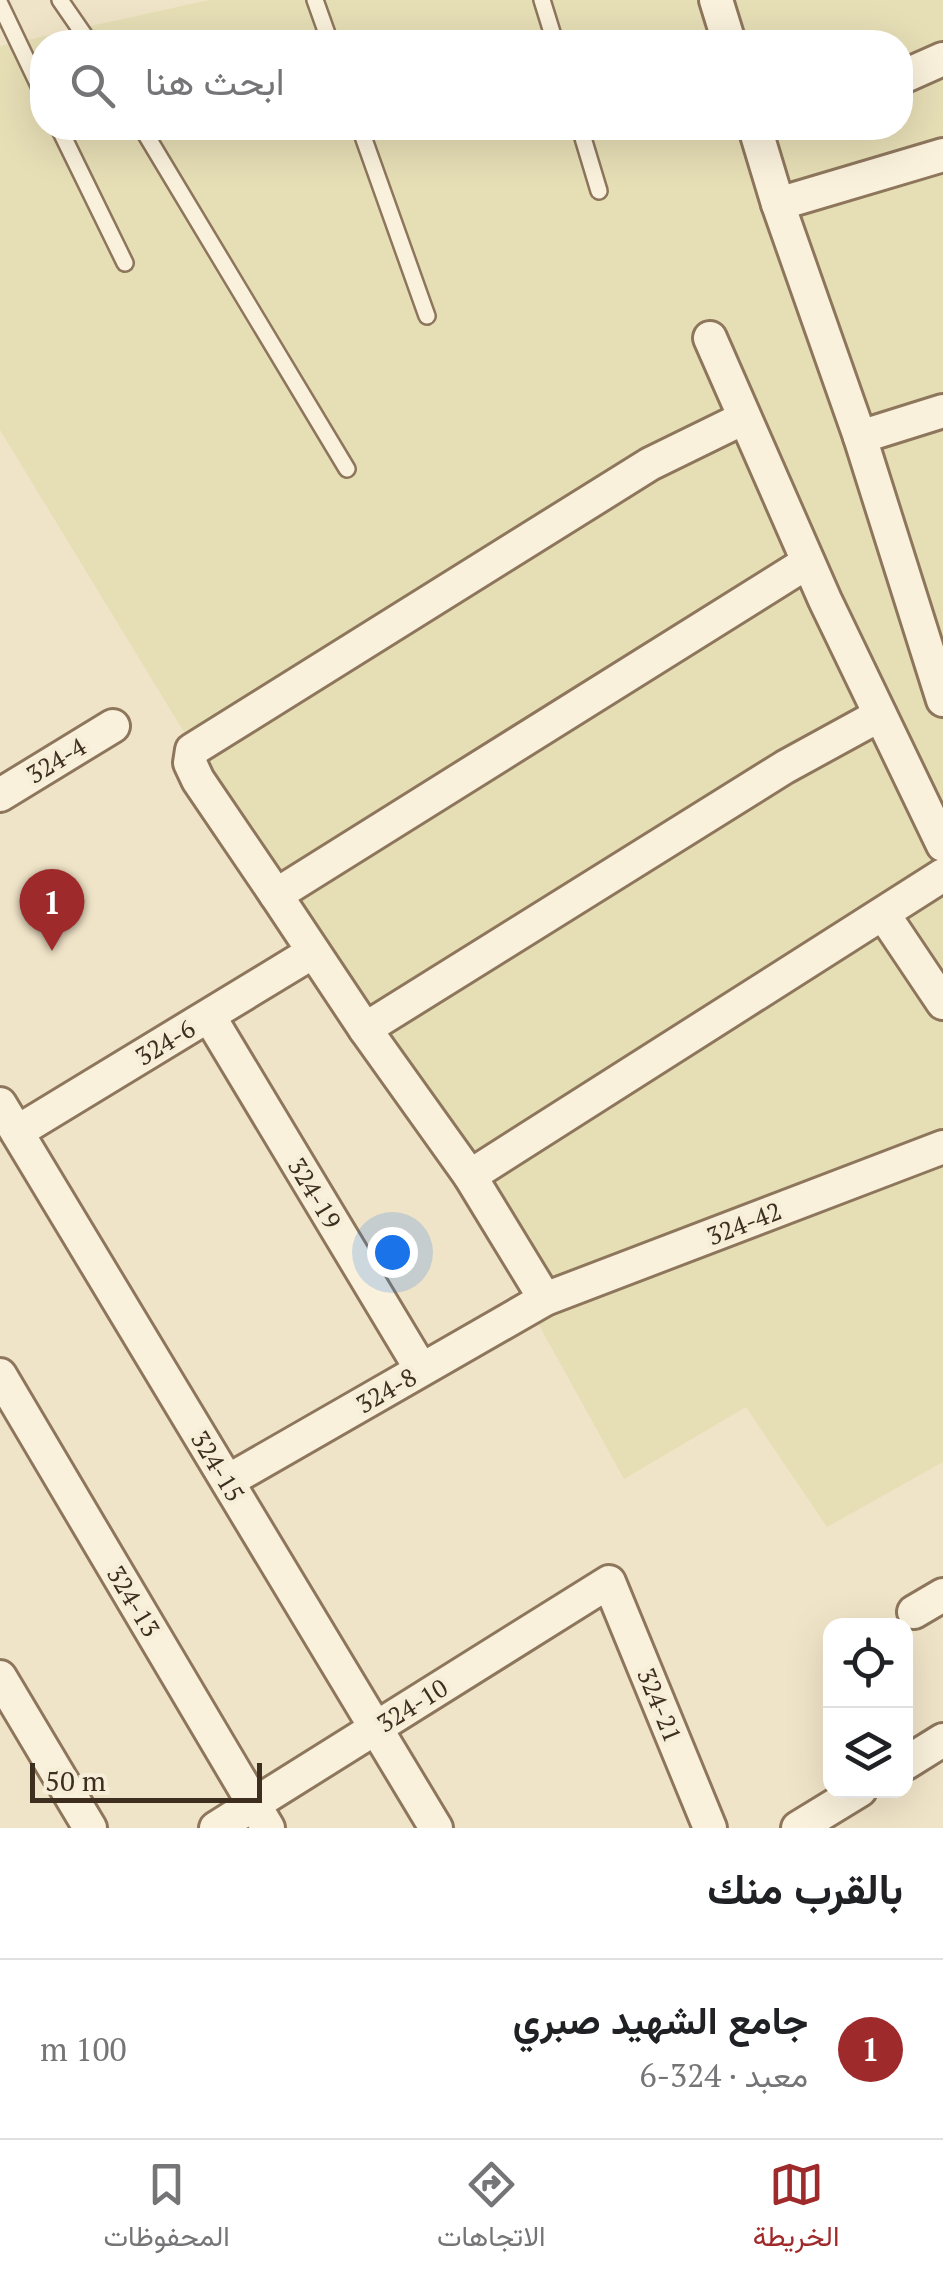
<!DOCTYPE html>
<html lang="ar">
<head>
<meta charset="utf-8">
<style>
	:root { --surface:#fff; --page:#f2f2f2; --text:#202124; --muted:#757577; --line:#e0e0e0; --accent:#9e2a2b }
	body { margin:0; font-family:"PT Serif",Vazirmatn,serif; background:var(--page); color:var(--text); direction:rtl }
	.controls { position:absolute; right:30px; bottom:30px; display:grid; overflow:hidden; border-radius:20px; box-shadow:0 10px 40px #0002 }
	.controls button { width:90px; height:90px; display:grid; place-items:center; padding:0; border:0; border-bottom:2px solid var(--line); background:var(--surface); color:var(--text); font:50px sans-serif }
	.scale { position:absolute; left:30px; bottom:25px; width:232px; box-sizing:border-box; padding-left:10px; border:5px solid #3d2e20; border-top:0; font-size:28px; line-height:35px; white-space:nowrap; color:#3d2e20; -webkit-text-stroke:8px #f7eed8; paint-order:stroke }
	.you { position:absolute; left:392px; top:1252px; width:35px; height:35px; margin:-25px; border:8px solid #fff; border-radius:50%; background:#1a73e8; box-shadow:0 0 0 15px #1a73e833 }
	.badge { display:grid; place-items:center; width:65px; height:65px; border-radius:50%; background:var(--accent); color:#fff; font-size:32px; font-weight:700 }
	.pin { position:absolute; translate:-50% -82px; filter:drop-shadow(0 2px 5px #0008) }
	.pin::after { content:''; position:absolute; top:52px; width:35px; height:30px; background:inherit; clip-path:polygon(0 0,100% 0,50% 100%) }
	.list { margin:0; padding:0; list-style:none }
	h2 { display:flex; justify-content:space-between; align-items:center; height:130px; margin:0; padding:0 40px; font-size:42px }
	h2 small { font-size:32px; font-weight:400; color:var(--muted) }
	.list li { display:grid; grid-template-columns:65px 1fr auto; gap:30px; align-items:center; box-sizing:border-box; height:180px; padding:0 40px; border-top:2px solid var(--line) }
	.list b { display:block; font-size:38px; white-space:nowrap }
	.list p { margin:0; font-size:32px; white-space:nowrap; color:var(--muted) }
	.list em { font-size:32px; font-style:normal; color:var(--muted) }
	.icon { flex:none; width:55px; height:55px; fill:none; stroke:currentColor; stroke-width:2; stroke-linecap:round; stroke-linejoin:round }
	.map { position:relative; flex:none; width:943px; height:1828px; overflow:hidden; direction:ltr }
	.search { position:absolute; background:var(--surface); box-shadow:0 10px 40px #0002; left:30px; right:30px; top:30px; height:110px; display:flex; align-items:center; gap:25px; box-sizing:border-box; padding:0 35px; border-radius:40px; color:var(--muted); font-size:38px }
	.sheet { height:310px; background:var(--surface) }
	nav { display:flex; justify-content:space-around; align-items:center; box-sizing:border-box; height:140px; border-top:2px solid var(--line); background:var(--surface); font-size:28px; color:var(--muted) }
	nav a { display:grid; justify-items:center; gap:5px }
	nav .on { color:var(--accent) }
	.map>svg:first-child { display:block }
	.farmland { fill:#e6deb5; fill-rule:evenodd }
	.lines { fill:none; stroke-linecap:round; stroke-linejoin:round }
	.lane-casing { stroke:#8d765c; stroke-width:20 }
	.street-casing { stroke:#8d765c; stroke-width:38 }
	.lane { stroke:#faf1dc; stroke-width:15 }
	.street { stroke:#faf1dc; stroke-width:32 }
	.labels { text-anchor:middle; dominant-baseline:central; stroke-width:9; stroke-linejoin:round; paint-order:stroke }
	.street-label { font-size:25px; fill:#3d2e20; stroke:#f7eed8 }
</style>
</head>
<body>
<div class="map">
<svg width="943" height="1828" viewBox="0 0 943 1828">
	<rect width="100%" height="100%" fill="#f0e4c8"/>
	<path class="farmland" d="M209,0H943V1462L827,1527L746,1407L624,1479L480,1218L0,430V46ZM42,42H900V128H42Z"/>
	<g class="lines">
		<g class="lane-casing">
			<g id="lane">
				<polyline points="60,0 89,42"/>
				<polyline points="315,0 330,42"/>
				<polyline points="542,0 555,42"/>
				<polyline points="0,4 42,92"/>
				<polyline points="59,128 125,263"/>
				<polyline points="142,128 347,469"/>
				<polyline points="360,128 427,316"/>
				<polyline points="580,128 599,191"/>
			</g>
		</g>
		<g class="street-casing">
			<g id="street">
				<polyline points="716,0 729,42"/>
				<polyline points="900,78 943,59"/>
				<polyline points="755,128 778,204 860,437 943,700"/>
				<polyline points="778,204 943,155"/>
				<polyline points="710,338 825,600 943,845"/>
				<polyline points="860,437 943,411"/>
				<polyline points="0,795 113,726"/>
				<polyline points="276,895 198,780 190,763 192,750 650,464 744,418"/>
				<polyline points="884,915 943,1003"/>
				<polyline points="209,1016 421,1369"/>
				<polyline points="365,1029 785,767 880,715"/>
				<polyline points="0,1104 436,1828"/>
				<polyline points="17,1132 313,952"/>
				<polyline points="470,1176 943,875"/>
				<polyline points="545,1299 470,1176 365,1029 276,895 808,562"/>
				<polyline points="0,1375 268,1828"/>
				<polyline points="228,1481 545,1299 943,1147"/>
				<polyline points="914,1612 943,1595"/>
				<polyline points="0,1677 90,1828"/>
				<polyline points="906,1763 943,1740"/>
				<polyline points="216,1828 609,1582 710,1828"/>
				<polyline points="798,1828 860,1790"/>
			</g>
		</g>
		<use href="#lane" class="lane"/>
		<use href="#street" class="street"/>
	</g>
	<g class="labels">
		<g class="street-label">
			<text transform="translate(56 760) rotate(-31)">324-4</text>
			<text transform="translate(165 1042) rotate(-31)">324-6</text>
			<text transform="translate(315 1193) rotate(59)">324-19</text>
			<text transform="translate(744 1223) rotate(-21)">324-42</text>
			<text transform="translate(386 1390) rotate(-30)">324-8</text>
			<text transform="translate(218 1466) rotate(59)">324-15</text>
			<text transform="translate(134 1601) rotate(59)">324-13</text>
			<text transform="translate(412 1705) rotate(-32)">324-10</text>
			<text transform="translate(660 1705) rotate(68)">324-21</text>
		</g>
	</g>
</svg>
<div class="controls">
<button><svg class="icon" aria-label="locate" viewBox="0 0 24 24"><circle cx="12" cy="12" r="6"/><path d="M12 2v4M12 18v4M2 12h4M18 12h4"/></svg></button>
<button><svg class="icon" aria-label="layers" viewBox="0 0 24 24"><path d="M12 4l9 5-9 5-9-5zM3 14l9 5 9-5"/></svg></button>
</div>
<div class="scale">50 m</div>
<div class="you"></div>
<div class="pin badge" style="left:52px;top:951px">1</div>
<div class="search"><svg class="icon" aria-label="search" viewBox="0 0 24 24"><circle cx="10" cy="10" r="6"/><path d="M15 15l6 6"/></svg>ابحث هنا</div>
</div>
<section class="sheet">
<h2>بالقرب منك<small></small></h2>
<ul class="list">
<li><span class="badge">1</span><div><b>جامع الشهيد صبري</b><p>معبد · 324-6</p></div><em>100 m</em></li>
</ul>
</section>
<nav>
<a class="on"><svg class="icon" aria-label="map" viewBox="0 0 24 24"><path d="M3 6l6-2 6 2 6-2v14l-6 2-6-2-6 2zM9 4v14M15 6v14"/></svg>الخريطة</a>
<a><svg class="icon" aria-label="directions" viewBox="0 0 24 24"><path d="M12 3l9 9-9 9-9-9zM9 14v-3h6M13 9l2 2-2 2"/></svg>الاتجاهات</a>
<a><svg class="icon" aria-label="saved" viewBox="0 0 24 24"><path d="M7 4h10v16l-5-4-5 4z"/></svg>المحفوظات</a>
</nav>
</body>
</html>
